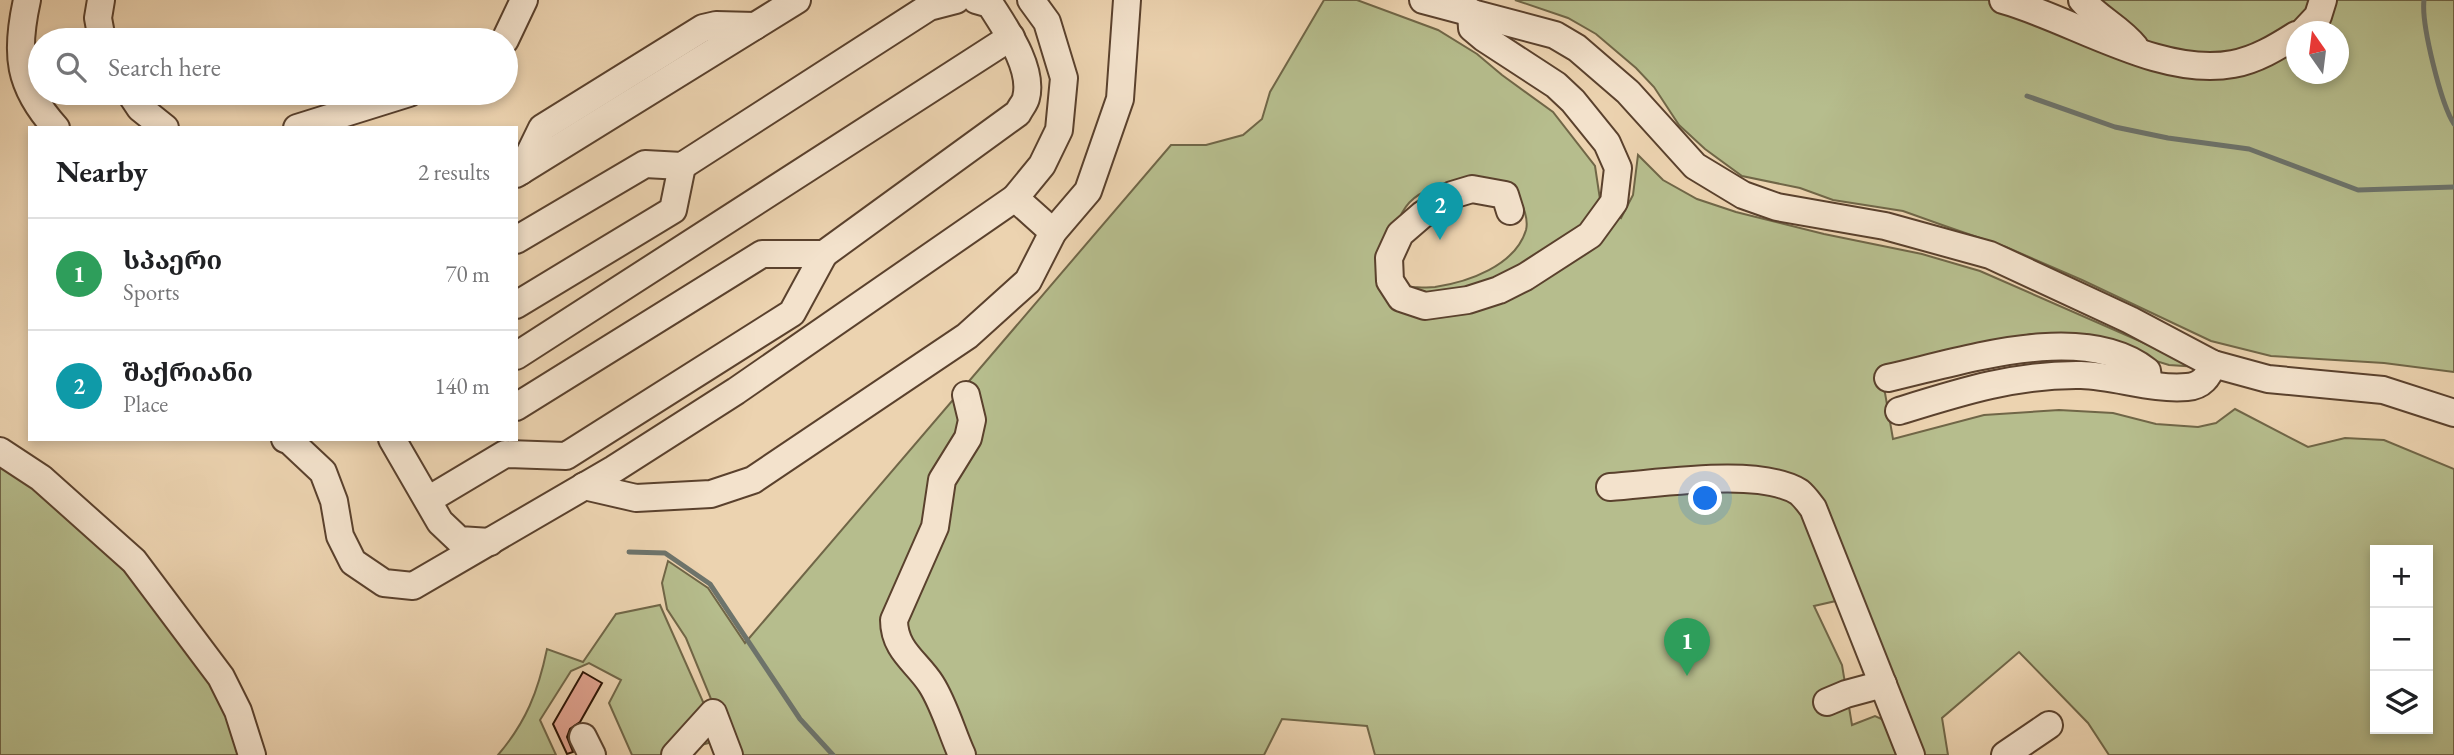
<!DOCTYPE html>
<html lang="en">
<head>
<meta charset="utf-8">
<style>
	:root { --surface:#fff; --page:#f2f2f2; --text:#202124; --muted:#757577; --line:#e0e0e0; --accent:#1a73e8 }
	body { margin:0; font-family:"EB Garamond","Noto Serif Georgian",serif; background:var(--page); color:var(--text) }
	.controls { position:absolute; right:21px; bottom:21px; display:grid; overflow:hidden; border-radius:0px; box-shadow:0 4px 10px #0003 }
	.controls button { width:63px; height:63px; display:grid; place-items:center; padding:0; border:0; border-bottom:2px solid var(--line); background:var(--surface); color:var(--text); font:35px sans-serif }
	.compass { position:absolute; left:2286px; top:21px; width:63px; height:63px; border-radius:50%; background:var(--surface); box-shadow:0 4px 10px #0003; rotate:346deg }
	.you { position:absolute; left:1706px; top:499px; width:24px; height:24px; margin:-18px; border:5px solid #fff; border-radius:50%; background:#1a73e8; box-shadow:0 0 0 10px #1a73e833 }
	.badge { display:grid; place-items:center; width:46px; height:46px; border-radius:50%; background:var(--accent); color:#fff; font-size:23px; font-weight:700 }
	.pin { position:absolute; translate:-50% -58px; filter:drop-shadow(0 2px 4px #0008) }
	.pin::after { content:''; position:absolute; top:37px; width:24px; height:21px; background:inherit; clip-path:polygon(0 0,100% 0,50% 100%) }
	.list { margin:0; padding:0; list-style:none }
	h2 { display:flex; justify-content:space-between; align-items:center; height:91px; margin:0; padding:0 28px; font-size:30px }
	h2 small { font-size:23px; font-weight:400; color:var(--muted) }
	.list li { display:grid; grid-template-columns:46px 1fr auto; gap:21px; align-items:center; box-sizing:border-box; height:112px; padding:0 28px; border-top:2px solid var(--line) }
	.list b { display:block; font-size:26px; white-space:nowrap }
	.list p { margin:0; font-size:23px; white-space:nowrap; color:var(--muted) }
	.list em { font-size:23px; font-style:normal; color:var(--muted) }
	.icon { flex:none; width:38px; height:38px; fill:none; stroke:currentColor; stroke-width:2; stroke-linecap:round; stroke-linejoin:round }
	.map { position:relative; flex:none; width:2454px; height:755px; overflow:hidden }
	.search { position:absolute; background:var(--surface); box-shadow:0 4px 10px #0003; left:28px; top:28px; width:490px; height:77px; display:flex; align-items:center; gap:18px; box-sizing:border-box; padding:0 24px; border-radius:38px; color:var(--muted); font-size:26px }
	.panel { position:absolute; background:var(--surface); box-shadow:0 4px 10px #0003; left:28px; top:126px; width:490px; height:315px; border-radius:0px }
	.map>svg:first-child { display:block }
	.green { fill:#b6bd8d; stroke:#706647; stroke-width:2; fill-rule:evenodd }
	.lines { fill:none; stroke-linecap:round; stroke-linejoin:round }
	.stream { stroke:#6d746c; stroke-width:5 }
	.building { fill:#e5a593; stroke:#291001; stroke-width:2 }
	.minor-casing { stroke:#5a412d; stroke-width:30 }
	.minor { stroke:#f3e2cc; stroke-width:26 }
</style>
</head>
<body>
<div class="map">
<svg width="2454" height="755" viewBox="0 0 2454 755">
	<rect width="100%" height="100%" fill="#ecd3b0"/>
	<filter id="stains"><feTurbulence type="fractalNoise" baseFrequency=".00286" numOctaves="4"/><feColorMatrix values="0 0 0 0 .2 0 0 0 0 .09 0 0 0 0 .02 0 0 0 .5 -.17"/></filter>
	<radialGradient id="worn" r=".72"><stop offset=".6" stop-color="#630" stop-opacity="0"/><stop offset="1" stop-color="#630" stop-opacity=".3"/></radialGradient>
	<g class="green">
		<path d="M1324,0H1357L1438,30L1477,54L1502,75L1553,112L1595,166L1601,206L1621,218L1633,195L1638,155L1663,180L1697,199L1736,212L1824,234L1922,254L1980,271L2199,367L2169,365L2084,339L2031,334L1881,370L1893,439L1984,415L2059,410L2113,413L2156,424L2198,427L2216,423L2235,409L2308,447L2345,438L2384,440L2454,469V755H2109L2088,723L2019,652L1942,718L1948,755H1919L1836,601L1814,606L1842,665L1852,725L1875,716L1886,721L1901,755H1375L1367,726L1282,719L1264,755H734L686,638L667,609L662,583L668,561L708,588L745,643L1171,145H1206L1243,135L1262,119L1270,92ZM1472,179L1517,193C1522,204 1529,218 1526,230C1515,266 1468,282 1435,287C1427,288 1417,287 1408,287L1385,265C1401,202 1405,190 1472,179ZM2375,550H2428V729H2375Z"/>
		<polygon points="1515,0 1991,0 2173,64 2296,39 2296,74 2338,74 2338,32 2307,31 2326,0 2454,0 2454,372 2384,363 2271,356 2211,341 2082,280 2006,247 1945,226 1903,211 1833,200 1800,188 1742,176 1705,149 1679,125 1654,87 1636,68 1596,34 1568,18"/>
		<polygon points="2086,0 2317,0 2312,15 2222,63 2140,43"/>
		<polygon points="0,463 69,511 132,579 210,677 242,755 0,755"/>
		<path d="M660,605L720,740L674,752L673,755H632L609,703L621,680L589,663L571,671L540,720L556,755H498C526,722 538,692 547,649L583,662L616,614Z"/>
	</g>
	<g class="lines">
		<g class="stream">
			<path d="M2424,0C2421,24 2441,104 2454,124"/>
			<polyline points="2027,96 2115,127 2168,138 2249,149 2358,190 2454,187"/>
			<polyline points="629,552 665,553 710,584 800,719 833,755"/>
		</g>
	</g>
	<polygon class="building" points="583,672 602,683 580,722 570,729 567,737 573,752 567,754 553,724"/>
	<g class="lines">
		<g class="minor-casing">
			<g id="minor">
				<path d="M27,0C15,54 18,86 56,128"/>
				<polyline points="101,0 98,18 102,40"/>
				<polyline points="1423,0 1555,35 1577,48 1628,92 1695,166 1743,195 1777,207 1885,226 1990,255 2130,320 2213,364 2268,379 2383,390 2454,413"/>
				<path d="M2003,0C2072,19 2160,78 2233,64C2256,60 2277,47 2296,35"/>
				<path d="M2082,0C2097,18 2120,28 2135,47"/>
				<polyline points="1471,12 1472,28 1484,38 1556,85 1573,101 1607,143 1618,168 1614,202 1590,235 1525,277 1499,290 1468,300 1425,306 1401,298 1390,281 1389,258 1400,234 1422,215 1452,195 1472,189 1505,195 1510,211"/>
				<polyline points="2303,32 2318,16 2323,0"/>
				<polyline points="505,40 524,0"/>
				<polyline points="130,93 140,108 165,128"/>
				<polyline points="297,128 409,93"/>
				<polyline points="521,171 542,128 703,28 716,25 755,26"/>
				<polyline points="516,174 797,0"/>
				<polyline points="1015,198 1042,165 1059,130 1064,78 1047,22 1031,0"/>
				<polyline points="516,240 645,164 682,166 929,7 956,0"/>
				<path d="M824,254L1018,113C1020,108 1025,103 1026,98C1034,68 1005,28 990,4L976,0"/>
				<polyline points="516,305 673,210 682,166"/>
				<polyline points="516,356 1011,37"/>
				<path d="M1888,378C1960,362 2083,320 2147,371L2149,384"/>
				<path d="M1899,411C1960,392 2016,374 2081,375C2116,376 2152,390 2187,387C2202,386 2208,377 2213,364"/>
				<polyline points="285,439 290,441 323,472 334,501 340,536 353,562 384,583 413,586 614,469 736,391 1015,198 1053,232"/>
				<polyline points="392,439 440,522 459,540 490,542"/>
				<polyline points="0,451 41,478 134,561 221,677 238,711 252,755"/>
				<polyline points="584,486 636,498 711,494 753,480 967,336 1028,281 1053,232 1088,191 1120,99 1127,0"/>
				<path d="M1610,487C1657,484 1759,467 1799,492C1804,496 1809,503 1813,508L1911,755"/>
				<polyline points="428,500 505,454 566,456 792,313 824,254 762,254 516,407"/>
				<polyline points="1827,702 1846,694 1883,684"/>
				<polyline points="583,737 592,755"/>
				<polyline points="675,755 713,713 729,755"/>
				<path d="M962,755C952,733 944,704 931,684C917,662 894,650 894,620L935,527L942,480L968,438L972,420L966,395"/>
				<polyline points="2005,755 2049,725"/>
			</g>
		</g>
		<use href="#minor" class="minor"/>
	</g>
	<rect width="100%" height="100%" filter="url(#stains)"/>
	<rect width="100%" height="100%" fill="url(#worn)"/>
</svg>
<div class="controls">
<button>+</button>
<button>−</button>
<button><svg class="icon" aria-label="layers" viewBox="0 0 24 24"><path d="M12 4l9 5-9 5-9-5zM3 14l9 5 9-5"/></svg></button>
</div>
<svg class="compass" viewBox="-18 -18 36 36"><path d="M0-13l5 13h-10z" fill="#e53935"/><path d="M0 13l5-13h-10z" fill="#757577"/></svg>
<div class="you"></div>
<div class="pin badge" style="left:1687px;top:676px;background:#2e9e5b">1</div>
<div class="pin badge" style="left:1440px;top:240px;background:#0f9aa8">2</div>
<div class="search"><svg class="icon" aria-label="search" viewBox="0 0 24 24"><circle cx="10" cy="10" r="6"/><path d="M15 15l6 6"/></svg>Search here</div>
<section class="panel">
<h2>Nearby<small>2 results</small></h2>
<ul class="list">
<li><span class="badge" style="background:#2e9e5b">1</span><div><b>სპაერი</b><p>Sports</p></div><em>70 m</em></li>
<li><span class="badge" style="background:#0f9aa8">2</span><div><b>შაქრიანი</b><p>Place</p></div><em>140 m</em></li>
</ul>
</section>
</div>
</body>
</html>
